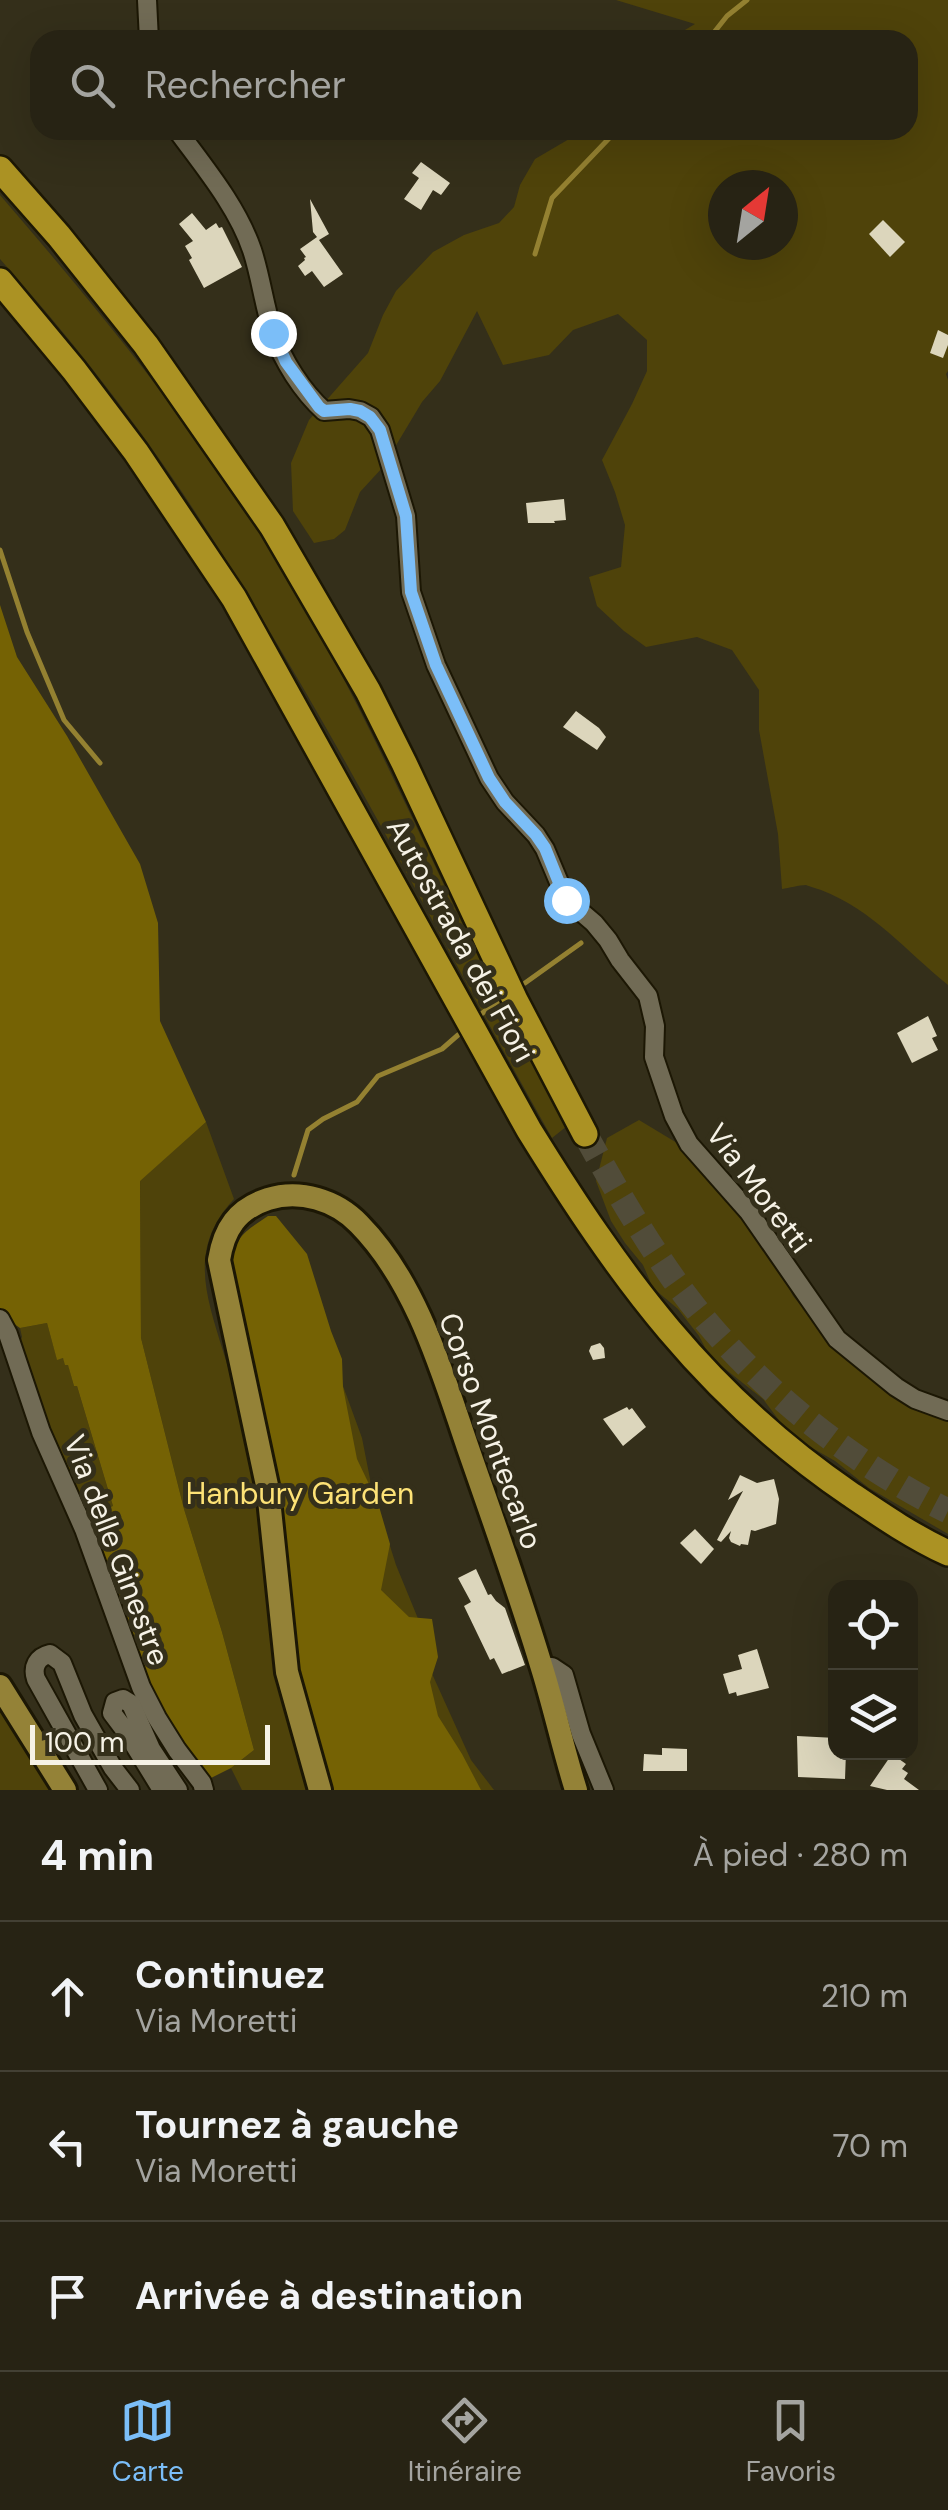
<!DOCTYPE html>
<html lang="fr">
<head>
<meta charset="utf-8">
<style>
	:root { --surface:#272314; --page:#332f22; --text:#f1f3f6; --muted:#a4a4a0; --line:#434034; --accent:#7bbef8 }
	body { margin:0; font-family:"DM Sans",sans-serif; background:var(--page); color:var(--text) }
	.controls { position:absolute; right:30px; bottom:30px; display:grid; overflow:hidden; border-radius:20px; box-shadow:0 10px 40px #0002 }
	.controls button { width:90px; height:90px; display:grid; place-items:center; padding:0; border:0; border-bottom:2px solid var(--line); background:var(--surface); color:var(--text); font:50px sans-serif }
	.compass { position:absolute; left:708px; top:170px; width:90px; height:90px; border-radius:50%; background:var(--surface); box-shadow:0 10px 40px #0002; rotate:30deg }
	.scale { position:absolute; left:30px; bottom:25px; width:240px; box-sizing:border-box; padding-left:10px; border:5px solid #f6f2e6; border-top:0; font-size:28px; line-height:35px; white-space:nowrap; color:#f6f2e6; -webkit-text-stroke:8px #342f1a; paint-order:stroke }
	.stop { position:absolute; width:30px; height:30px; margin:-22px; border:8px solid #7bbef8; border-radius:50%; background:#fff }
	.stop.end { background:#7bbef8; border-color:#fff; box-shadow:0 2px 10px #0008 }
	.list { margin:0; padding:0; list-style:none }
	h2 { display:flex; justify-content:space-between; align-items:center; height:130px; margin:0; padding:0 40px; font-size:42px }
	h2 small { font-size:32px; font-weight:400; color:var(--muted) }
	.list li { display:grid; grid-template-columns:65px 1fr auto; gap:30px; align-items:center; box-sizing:border-box; height:150px; padding:0 40px; border-top:2px solid var(--line) }
	.list b { display:block; font-size:38px; white-space:nowrap }
	.list p { margin:0; font-size:32px; white-space:nowrap; color:var(--muted) }
	.list em { font-size:32px; font-style:normal; color:var(--muted) }
	.icon { flex:none; width:55px; height:55px; fill:none; stroke:currentColor; stroke-width:2; stroke-linecap:round; stroke-linejoin:round }
	.map { position:relative; flex:none; width:948px; height:1790px; overflow:hidden }
	.search { position:absolute; background:var(--surface); box-shadow:0 10px 40px #0002; left:30px; right:30px; top:30px; height:110px; display:flex; align-items:center; gap:25px; box-sizing:border-box; padding:0 35px; border-radius:30px; color:var(--muted); font-size:38px }
	.sheet { height:580px; background:var(--surface) }
	nav { display:flex; justify-content:space-around; align-items:center; box-sizing:border-box; height:140px; border-top:2px solid var(--line); background:var(--surface); font-size:28px; color:var(--muted) }
	nav a { display:grid; justify-items:center; gap:5px }
	nav .on { color:var(--accent) }
	.map>svg:first-child { display:block }
	.green { fill:#4f430a; fill-rule:evenodd }
	.forest { fill:#756204 }
	.lines { fill:none; stroke-linecap:round; stroke-linejoin:round }
	.stream { stroke:#948131; stroke-width:5 }
	.building { fill:#dcd6bc }
	.highway-tunnel { stroke:#514c39; stroke-width:25; stroke-dasharray:25 12; stroke-linecap:butt }
	.minor-casing { stroke:#1c1704; stroke-width:22 }
	.major-casing { stroke:#1c1704; stroke-width:28 }
	.highway-casing { stroke:#1c1704; stroke-width:30 }
	.minor { stroke:#716b55; stroke-width:18 }
	.major { stroke:#948237; stroke-width:22 }
	.highway { stroke:#ab9223; stroke-width:25 }
	.route { stroke:#7bbef8; stroke-width:12 }
	.labels { text-anchor:middle; dominant-baseline:central; stroke-width:10; stroke-linejoin:round; paint-order:stroke }
	.street-label { font-size:30px; fill:#f6f2e6; stroke:#342f1a }
	.park-label { font-size:30px; fill:#fde276; stroke:#342f1a }
</style>
</head>
<body>
<div class="map">
<svg width="948" height="1790" viewBox="0 0 948 1790">
	<rect width="100%" height="100%" fill="#342f1a"/>
	<g class="green">
		<path d="M616,0H948V371L946,374L948,380V985C906,951 873,910 821,890C818,889 808,886 806,885C799,885 789,888 782,889L778,834L759,730V690L732,650L697,637L646,647L624,631L597,606L589,577L621,567L625,525L615,492L602,460L632,404L647,371V340L618,314L573,330L549,355L503,365L477,311L440,381L422,402L383,467L360,492L345,530L334,539L314,543L293,511L291,463L309,420L368,353L383,315L396,291L433,252L464,235L499,223L514,207L520,185L535,159L576,135L595,133L598,130H908V40H668L695,24ZM723,185H783V245H723Z"/>
		<path d="M0,195C94,304 185,415 262,536C358,687 426,854 506,1013C526,1051 547,1089 567,1126L552,1138C430,922 320,699 182,492C127,410 66,333 0,259Z"/>
		<polygon points="639,1120 687,1149 708,1173 774,1258 793,1296 824,1333 948,1419 948,1534 869,1488 835,1461 807,1445 781,1423 763,1399 710,1357 699,1336 678,1309 653,1288 643,1265 625,1243 611,1221 596,1181 607,1138"/>
		<path d="M206,1122L234,1199C188,1248 206,1295 223,1351C231,1375 237,1401 244,1425L266,1367L339,1375L362,1438L372,1489L396,1565L419,1621L429,1667L471,1760L494,1790H329L270,1624L271,1647L307,1790H242L231,1768L254,1750L222,1632L184,1509L141,1338L140,1180Z"/>
		<polygon points="47,1323 57,1359 63,1358 68,1364 74,1386 77,1386 113,1506 88,1515 62,1459 19,1344 22,1337 20,1328"/>
		<polygon points="0,1710 50,1790 0,1790"/>
	</g>
	<g class="forest">
		<polygon points="0,605 17,657 67,736 140,864 158,923 160,1021 206,1122 140,1181 141,1338 184,1509 222,1632 254,1750 231,1768 209,1779 172,1732 154,1699 88,1515 113,1506 77,1386 74,1386 68,1365 65,1365 63,1358 57,1360 47,1323 20,1328 7,1319 0,1308"/>
		<path d="M268,1216H276L307,1254L331,1331L342,1359L343,1387L357,1459L378,1503L390,1544L381,1590L409,1617L432,1619L438,1657L430,1682L438,1716L462,1754L481,1790H334L304,1692L293,1633L282,1504L233,1266C233,1237 246,1231 268,1216Z"/>
	</g>
	<g class="lines">
		<g class="stream">
			<polyline points="708,40 727,16 747,0"/>
			<polyline points="535,254 552,198 617,130"/>
			<polyline points="0,550 27,632 64,720 100,763"/>
			<polyline points="525,983 581,943"/>
			<polyline points="480,1015 499,1000"/>
			<polyline points="294,1175 308,1130 323,1119 357,1102 378,1076 442,1049 458,1035"/>
		</g>
	</g>
	<g class="building">
		<polygon points="421,162 450,183 441,195 433,190 421,210 404,199 419,178 412,173"/>
		<polygon points="310,199 329,234 319,240 343,274 324,287 312,271 305,276 298,266 305,260 304,258 306,257 300,249 317,237 313,232"/>
		<polygon points="192,213 206,230 216,223 219,228 222,227 242,267 204,288 189,260 192,258 185,246 193,241 179,224"/>
		<polygon points="883,220 905,242 890,257 869,234"/>
		<polygon points="938,330 948,335 948,345 943,358 930,353"/>
		<polygon points="564,499 566,520 554,521 555,523 528,523 526,503"/>
		<polygon points="576,711 599,728 606,737 597,750 563,727"/>
		<polygon points="928,1016 937,1036 932,1038 938,1050 912,1063 897,1033"/>
		<polygon points="600,1343 604,1348 605,1358 593,1360 589,1351 591,1346"/>
		<polygon points="627,1407 629,1410 632,1408 646,1427 623,1446 603,1419"/>
		<polygon points="740,1475 757,1483 774,1479 779,1499 776,1524 755,1531 751,1530 748,1545 741,1544 740,1546 731,1542 729,1538 731,1531 721,1542 717,1540 743,1491 728,1500"/>
		<polygon points="695,1529 714,1549 701,1564 680,1543"/>
		<polygon points="476,1569 488,1595 491,1594 496,1601 505,1608 525,1665 502,1674 494,1658 490,1660 464,1606 471,1602 458,1578"/>
		<polygon points="757,1649 769,1688 737,1696 736,1692 729,1694 723,1674 742,1669 738,1655"/>
		<polygon points="797,1736 836,1738 836,1752 846,1752 845,1779 798,1777"/>
		<polygon points="662,1748 687,1749 687,1771 643,1771 644,1754 662,1755"/>
		<polygon points="892,1754 906,1764 902,1769 908,1773 904,1779 919,1790 887,1790 870,1786"/>
	</g>
	<g class="lines">
		<path class="highway-tunnel" d="M585,1134C612,1183 640,1231 672,1277C739,1373 843,1459 948,1511"/>
		<g class="minor-casing">
			<g id="minor">
				<polyline points="147,0 149,40"/>
				<path d="M177,130C204,167 237,206 252,250C261,277 264,306 273,333C283,361 302,391 324,411L349,409L360,411L371,417L380,430L406,516L411,592L436,665L489,778L505,802L536,835L545,849L566,899L594,923L608,940L620,960L648,996L655,1026L654,1057L674,1116L689,1144L749,1212L837,1339L896,1387L915,1399L948,1411"/>
				<polyline points="0,1319 8,1334 41,1432 84,1529 141,1687 157,1718 177,1750 202,1783 204,1790"/>
				<polyline points="542,1667 552,1667 564,1675 581,1734 604,1790"/>
				<path d="M98,1790L36,1679C32,1667 37,1657 50,1654L62,1663L83,1715L113,1768L130,1790"/>
				<polyline points="162,1790 127,1733 112,1713 115,1702 123,1699 131,1704 151,1749 178,1790"/>
			</g>
		</g>
		<g class="major-casing">
			<g id="major">
				<polyline points="0,1686 65,1790"/>
				<path d="M320,1790L287,1672L268,1490L219,1260C224,1229 237,1209 268,1199C300,1189 336,1200 359,1224C417,1283 442,1372 468,1448C493,1520 519,1592 541,1665C554,1706 563,1749 576,1790"/>
			</g>
		</g>
		<g class="highway-casing">
			<g id="highway">
				<polyline points="0,169 59,236 146,345 272,526 368,691 404,763 515,1000 585,1134"/>
				<path d="M0,281L74,370L136,452L234,598L529,1130C620,1277 705,1395 850,1494C881,1515 913,1537 948,1553"/>
			</g>
		</g>
		<use href="#minor" class="minor"/>
		<use href="#major" class="major"/>
		<use href="#highway" class="highway"/>
	</g>
	<g class="lines">
		<polyline class="route" points="273,333 286,362 319,407 324,411 350,409 360,411 370,417 380,430 406,516 411,592 436,665 489,778 505,802 536,835 545,848 566,900"/>
	</g>
	<g class="labels">
		<g class="street-label">
			<text transform="translate(461 940) rotate(61)">Autostrada dei Fiori</text>
			<text transform="translate(759 1188) rotate(53)">Via Moretti</text>
			<text transform="translate(491 1431) rotate(70)">Corso Montecarlo</text>
			<text transform="translate(117 1550) rotate(69)">Via delle Ginestre</text>
		</g>
		<g class="park-label">
			<text x="300" y="1493">Hanbury Garden</text>
		</g>
	</g>
</svg>
<div class="controls">
<button><svg class="icon" aria-label="locate" viewBox="0 0 24 24"><circle cx="12" cy="12" r="6"/><path d="M12 2v4M12 18v4M2 12h4M18 12h4"/></svg></button>
<button><svg class="icon" aria-label="layers" viewBox="0 0 24 24"><path d="M12 4l9 5-9 5-9-5zM3 14l9 5 9-5"/></svg></button>
</div>
<svg class="compass" viewBox="-18 -18 36 36"><path d="M0-13l5 13h-10z" fill="#e53935"/><path d="M0 13l5-13h-10z" fill="#a4a4a0"/></svg>
<div class="scale">100 m</div>
<div class="stop" style="left:566px;top:900px"></div>
<div class="stop end" style="left:273px;top:333px"></div>
<div class="search"><svg class="icon" aria-label="search" viewBox="0 0 24 24"><circle cx="10" cy="10" r="6"/><path d="M15 15l6 6"/></svg>Rechercher</div>
</div>
<section class="sheet">
<h2>4 min<small>À pied · 280 m</small></h2>
<ul class="list">
<li><svg class="icon" aria-label="ahead" viewBox="0 0 24 24"><path d="M12 20V5M6 11l6-6 6 6"/></svg><div><b>Continuez</b><p>Via Moretti</p></div><em>210 m</em></li>
<li><svg class="icon" aria-label="left" viewBox="0 0 24 24"><path d="M17 20v-9H6M10 6l-5 5 5 5"/></svg><div><b>Tournez à gauche</b><p>Via Moretti</p></div><em>70 m</em></li>
<li><svg class="icon" aria-label="arrive" viewBox="0 0 24 24"><path d="M6 21V4h12l-3 4 3 4H6"/></svg><div><b>Arrivée à destination</b></div></li>
</ul>
</section>
<nav>
<a class="on"><svg class="icon" aria-label="map" viewBox="0 0 24 24"><path d="M3 6l6-2 6 2 6-2v14l-6 2-6-2-6 2zM9 4v14M15 6v14"/></svg>Carte</a>
<a><svg class="icon" aria-label="directions" viewBox="0 0 24 24"><path d="M12 3l9 9-9 9-9-9zM9 14v-3h6M13 9l2 2-2 2"/></svg>Itinéraire</a>
<a><svg class="icon" aria-label="saved" viewBox="0 0 24 24"><path d="M7 4h10v16l-5-4-5 4z"/></svg>Favoris</a>
</nav>
</body>
</html>
